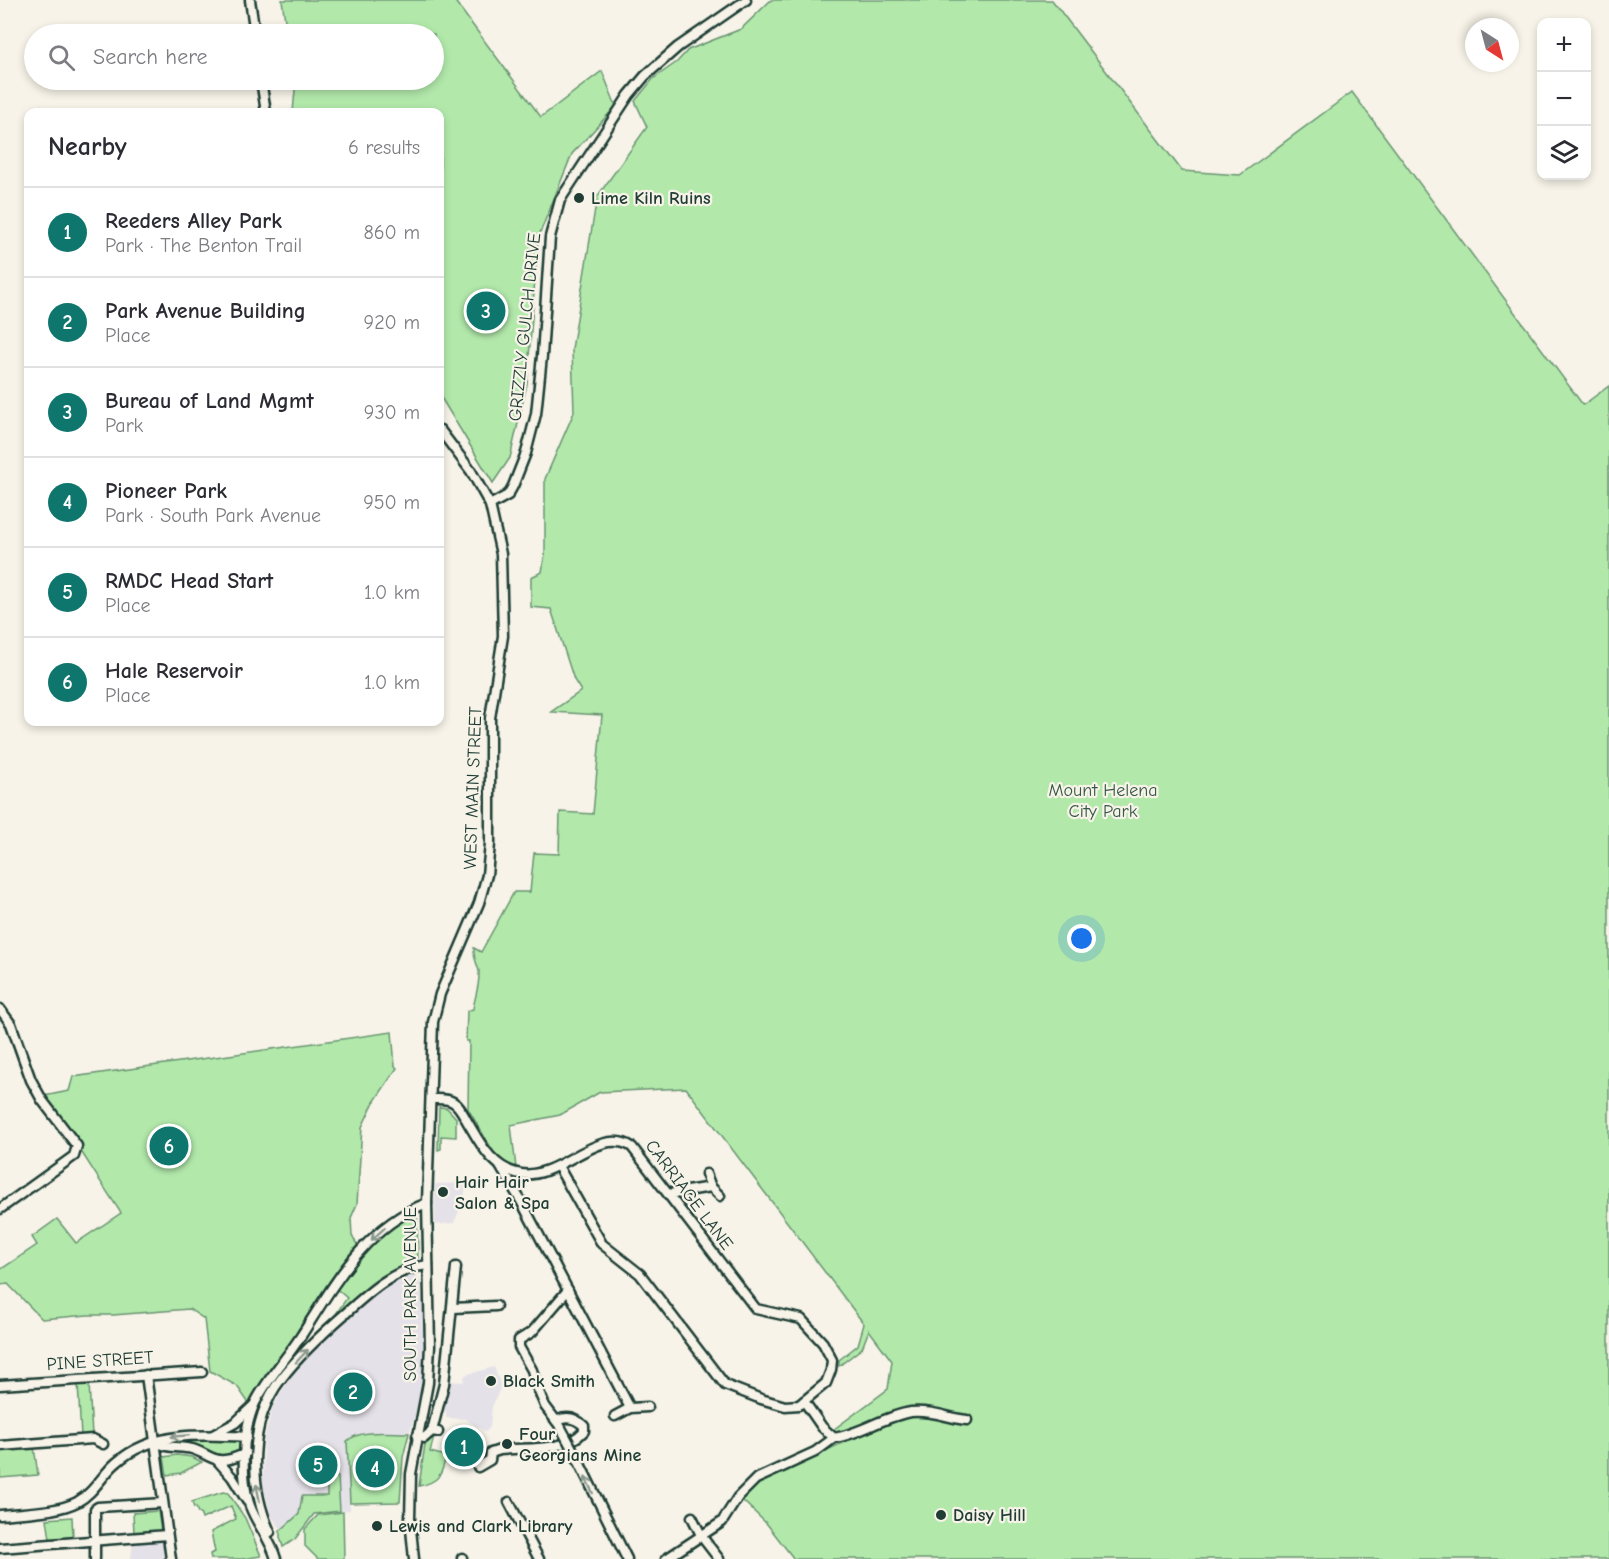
<!DOCTYPE html>
<html lang="en">
<head>
<meta charset="utf-8">
<style>
	:root { --surface:#fff; --page:#f7f7f7; --text:#2b2b33; --muted:#7c7c81; --line:#e1e1e2; --accent:#0f766e }
	body { margin:0; font-family:"Comic Neue",sans-serif; background:var(--page); color:var(--text) }
	.controls { position:absolute; right:18px; top:18px; display:grid; overflow:hidden; border-radius:12px; box-shadow:0 3px 9px #0003 }
	.controls button { width:54px; height:54px; display:grid; place-items:center; padding:0; border:0; border-bottom:2px solid var(--line); background:var(--surface); color:var(--text); font:30px sans-serif }
	.compass { position:absolute; left:1465px; top:18px; width:54px; height:54px; border-radius:50%; background:var(--surface); box-shadow:0 3px 9px #0003; rotate:144deg }
	.you { position:absolute; left:1082px; top:939px; width:21px; height:21px; margin:-15px; border:4px solid #fff; border-radius:50%; background:#1a73e8; box-shadow:0 0 0 9px #1a73e833 }
	.badge { display:grid; place-items:center; width:39px; height:39px; border-radius:50%; background:var(--accent); color:#fff; font-size:20px; font-weight:700 }
	.pin { position:absolute; translate:-50% -50%; border:3px solid #fff; box-shadow:0 2px 6px #0006 }
	.list { margin:0; padding:0; list-style:none }
	h2 { display:flex; justify-content:space-between; align-items:center; height:78px; margin:0; padding:0 24px; font-size:26px }
	h2 small { font-size:20px; font-weight:400; color:var(--muted) }
	.list li { display:grid; grid-template-columns:39px 1fr auto; gap:18px; align-items:center; box-sizing:border-box; height:90px; padding:0 24px; border-top:2px solid var(--line) }
	.list b { display:block; font-size:22px; white-space:nowrap }
	.list p { margin:0; font-size:20px; white-space:nowrap; color:var(--muted) }
	.list em { font-size:20px; font-style:normal; color:var(--muted) }
	.icon { flex:none; width:33px; height:33px; fill:none; stroke:currentColor; stroke-width:2; stroke-linecap:round; stroke-linejoin:round }
	.map { position:relative; flex:none; width:1609px; height:1559px; overflow:hidden }
	.search { position:absolute; background:var(--surface); box-shadow:0 3px 9px #0003; left:24px; top:24px; width:420px; height:66px; display:flex; align-items:center; gap:15px; box-sizing:border-box; padding:0 21px; border-radius:33px; color:var(--muted); font-size:22px }
	.panel { position:absolute; background:var(--surface); box-shadow:0 3px 9px #0003; left:24px; top:108px; width:420px; height:618px; border-radius:12px }
	.map>svg:first-child { display:block }
	.built { fill:#e5e1e8 }
	.green { fill:#b2e9ab; stroke:#689370; stroke-width:1.5 }
	.lines { fill:none; stroke-linecap:round; stroke-linejoin:round }
	.minor-casing { stroke:#1f3d34; stroke-width:13 }
	.minor { stroke:#f7f3e8; stroke-width:8 }
	.minor-bridge-casing { stroke:#1f3d34; stroke-width:13; stroke-linecap:butt }
	.minor-bridge { stroke:#f7f3e8; stroke-width:8 }
	.oneway { stroke:#8b988e }
	.poi-dot { fill:#1f3d34; stroke:#f7f3e8; stroke-width:2 }
	.labels { text-anchor:middle; dominant-baseline:central; stroke-width:4.5; stroke-linejoin:round; paint-order:stroke }
	.poi-label { font-size:18px; font-weight:bold; fill:#1f3d34; stroke:#f7f3e8; text-anchor:start }
	.street-label { font-size:18px; fill:#1f3d34; stroke:#f7f3e8 }
	.park-label { font-size:18px; fill:#355746; stroke:#f7f3e8 }
</style>
</head>
<body>
<div class="map">
<svg width="1609" height="1559" viewBox="0 0 1609 1559">
	<rect width="100%" height="100%" fill="#f7f3e8"/>
	<filter id="ink" filterUnits="userSpaceOnUse"><feTurbulence type="fractalNoise" baseFrequency=".0167" numOctaves="2"/><feDisplacementMap in="SourceGraphic" scale="12" xChannelSelector="R" yChannelSelector="G"/><feConvolveMatrix kernelMatrix="1 2 1 2 8 2 1 2 1" color-interpolation-filters="sRGB"/></filter>
	<g filter="url(#ink)">
		<g class="built">
			<polygon points="466,1183 464,1199 454,1223 435,1225 435,1184"/>
			<polygon points="404,1273 412,1273 420,1280 424,1325 423,1373 416,1413 409,1433 365,1434 347,1441 350,1510 314,1514 294,1521 282,1530 271,1516 263,1484 264,1439 273,1406 296,1367 314,1348 368,1298"/>
			<polygon points="494,1367 501,1386 492,1407 490,1427 486,1432 465,1419 446,1418 446,1411 443,1410 448,1381 463,1382 465,1375"/>
			<polygon points="163,1539 167,1559 131,1559 133,1541"/>
		</g>
		<g class="green">
			<polygon points="282,0 454,0 541,117 602,71 616,106 572,154 538,238 527,384 510,458 493,483 440,396 440,112 293,112 295,90 293,80 434,80 434,34 287,34"/>
			<path d="M771,0H1052L1182,171L1240,175L1352,92L1583,405L1609,386V1559H794L767,1524L741,1499L755,1484L853,1438L850,1434H839L833,1430L888,1389L892,1361L869,1330L862,1348L839,1366V1360L858,1345L864,1324L686,1088L600,1092L560,1115L511,1125L516,1168L507,1164L493,1151L468,1109L469,1041H466L467,1011L473,1009C475,996 480,985 479,971C477,962 473,959 474,948L481,952L514,892H530L534,853L559,854L560,812L593,814L602,715L551,712L581,691L574,680L551,609L531,607V577L542,572L545,555V479L574,412L572,349L597,197L647,127L635,101L653,79L677,62L688,50L741,29Z"/>
			<path d="M392,1032L395,1066L397,1068L374,1102L362,1127L357,1204L351,1218L352,1236L359,1248L327,1286L300,1332L250,1405L237,1386L210,1371L204,1319L189,1309L113,1315H88L42,1319L8,1284L0,1285V1270L37,1245L32,1237L57,1219L76,1243L121,1213C95,1174 71,1134 44,1096L69,1091L73,1077Z"/>
			<polygon points="439,1107 447,1108 456,1118 456,1137 441,1136 441,1149 438,1150"/>
			<path d="M417,1212L418,1258L380,1280L331,1321L347,1298L334,1287C361,1256 380,1231 417,1212Z"/>
			<polygon points="78,1384 89,1384 92,1435 81,1436"/>
			<path d="M409,1433L403,1457L400,1502L350,1503L347,1441C360,1429 390,1433 409,1433Z"/>
			<polygon points="453,1435 466,1438 478,1446 475,1462 452,1461 450,1448"/>
			<path d="M434,1437L430,1452L446,1456C442,1475 439,1482 419,1486L425,1444Z"/>
			<path d="M205,1438L240,1439L242,1442L241,1451C225,1464 184,1448 165,1443V1441Z"/>
			<polygon points="34,1447 38,1475 0,1478 0,1450"/>
			<polygon points="177,1455 192,1457 202,1462 181,1473 167,1475 164,1457"/>
			<polygon points="327,1477 338,1477 340,1511 314,1514 295,1539 283,1547 280,1537 280,1531 299,1514 302,1496 327,1496"/>
			<polygon points="223,1492 228,1493 245,1518 261,1556 243,1559 211,1559 210,1554 215,1552 211,1532 236,1519 231,1506 202,1519 200,1513 198,1513 196,1507 194,1508 192,1502"/>
			<polygon points="158,1511 161,1531 134,1533 133,1513"/>
			<polygon points="343,1512 344,1559 318,1559 305,1546 305,1529 318,1515"/>
			<polygon points="72,1517 73,1537 50,1539 47,1519"/>
		</g>
		<g class="lines">
			<g class="minor-casing">
				<g id="minor">
					<polyline points="250,0 255,34"/>
					<polyline points="261,80 266,112"/>
					<polyline points="490,505 508,495 513,486 526,453 536,414 542,356 550,237 560,200 629,95 645,76 678,47 746,0"/>
					<polyline points="0,1009 11,1024 31,1080 42,1100 77,1146 74,1156 0,1209"/>
					<path d="M431,1099C438,1099 447,1098 453,1102C460,1106 463,1114 467,1121C480,1143 492,1169 521,1174C559,1180 599,1125 632,1147L756,1309L801,1319L823,1343L832,1360L831,1370L826,1383L804,1401L799,1405L785,1406L761,1399L725,1385L640,1274L602,1244L558,1166"/>
					<polyline points="500,1166 521,1201 630,1408"/>
					<polyline points="706,1174 711,1187"/>
					<polyline points="669,1194 711,1187 720,1196"/>
					<polyline points="453,1308 496,1306"/>
					<polyline points="146,1375 171,1559"/>
					<polyline points="0,1385 202,1372"/>
					<path d="M804,1401L822,1427L834,1438C861,1434 884,1416 911,1412C932,1410 948,1418 967,1420"/>
					<polyline points="615,1416 630,1408 648,1407"/>
					<polyline points="560,1426 545,1406 537,1387 532,1370 519,1347 519,1340 532,1332 568,1290"/>
					<polyline points="432,1431 444,1384 456,1267"/>
					<polyline points="213,1435 235,1423 253,1406"/>
					<polyline points="417,1436 424,1438 432,1431 438,1432"/>
					<path d="M156,1442C167,1449 179,1446 192,1449C201,1451 210,1459 219,1460C228,1461 238,1457 246,1453"/>
					<polyline points="0,1446 93,1439 103,1444"/>
					<polyline points="575,1454 627,1559"/>
					<polyline points="217,1460 232,1477 247,1501"/>
					<path d="M478,1467L490,1460L491,1453L500,1450C525,1447 565,1453 584,1431V1426C576,1418 568,1416 558,1420"/>
					<polyline points="509,1502 539,1559"/>
					<path d="M0,1515C24,1512 55,1513 77,1502C94,1493 102,1475 116,1463C152,1431 201,1434 247,1437"/>
					<polyline points="692,1517 702,1537 719,1559"/>
					<path d="M270,1532C249,1485 248,1422 281,1379C300,1354 323,1333 346,1313C369,1292 395,1268 428,1265"/>
					<polyline points="0,1548 167,1535"/>
					<polyline points="462,1558 462,1559"/>
					<polyline points="95,1559 95,1509 98,1507 163,1503"/>
					<path d="M276,1559C271,1540 257,1525 250,1506C245,1492 243,1472 244,1457C244,1440 248,1418 255,1403C267,1379 287,1358 301,1336C335,1283 365,1227 427,1203"/>
					<polyline points="414,1559 410,1519 411,1474 428,1383 430,1346 427,1203 433,1022 440,994 479,903 487,875 490,844 490,718 503,636 501,554 490,505 471,471 440,430"/>
					<polyline points="666,1559 722,1522 738,1497 756,1479 815,1452 834,1438"/>
				</g>
			</g>
			<use href="#minor" class="minor"/>
			<g class="minor-bridge-casing">
				<polyline id="minor-bridge" points="560,1426 575,1454"/>
			</g>
			<use href="#minor-bridge" class="minor-bridge"/>
		</g>
		<defs><path id="oneway-shaft" d="M-6 0H5M1.5-3L5.5 0L1.5 3" fill="none" stroke-width="1.6" stroke-linecap="round" stroke-linejoin="round" transform="scale(1.5)"/></defs>
		<g class="oneway">
			<use href="#oneway-shaft" transform="translate(378 1234) rotate(138)"/>
			<use href="#oneway-shaft" transform="translate(302 1356) rotate(-47)"/>
			<use href="#oneway-shaft" transform="translate(180 1436) rotate(175)"/>
			<use href="#oneway-shaft" transform="translate(589 1485) rotate(-115)"/>
			<use href="#oneway-shaft" transform="translate(258 1493) rotate(-101)"/>
		</g>
	</g>
	<g class="poi-dot">
		<circle cx="579" cy="198" r="6"/>
		<circle cx="443" cy="1192" r="6"/>
		<circle cx="491" cy="1381" r="6"/>
		<circle cx="507" cy="1444" r="6"/>
		<circle cx="941" cy="1515" r="6"/>
		<circle cx="377" cy="1526" r="6"/>
	</g>
	<g class="labels">
		<g class="poi-label">
			<text x="591" y="198">Lime Kiln Ruins</text>
			<text x="455" y="1182">Hair Hair<tspan x="455" dy="21">Salon &amp; Spa</tspan></text>
			<text x="503" y="1381">Black Smith</text>
			<text x="519" y="1434">Four<tspan x="519" dy="21">Georgians Mine</tspan></text>
			<text x="953" y="1515">Daisy Hill</text>
			<text x="389" y="1526">Lewis and Clark Library</text>
		</g>
		<g class="street-label">
			<text transform="translate(525 327) rotate(-84)">GRIZZLY GULCH DRIVE</text>
			<text transform="translate(473 788) rotate(-88)">WEST MAIN STREET</text>
			<text transform="translate(689 1195) rotate(53)">CARRIAGE LANE</text>
			<text transform="translate(410 1294) rotate(-90)">SOUTH PARK AVENUE</text>
			<text transform="translate(100 1361) rotate(-4)">PINE STREET</text>
		</g>
		<g class="park-label">
			<text x="1103" y="790">Mount Helena<tspan x="1103" dy="21">City Park</tspan></text>
		</g>
	</g>
</svg>
<div class="controls">
<button>+</button>
<button>−</button>
<button><svg class="icon" aria-label="layers" viewBox="0 0 24 24"><path d="M12 4l9 5-9 5-9-5zM3 14l9 5 9-5"/></svg></button>
</div>
<svg class="compass" viewBox="-18 -18 36 36"><path d="M0-13l5 13h-10z" fill="#e53935"/><path d="M0 13l5-13h-10z" fill="#7c7c81"/></svg>
<div class="you"></div>
<div class="pin badge" style="left:464px;top:1447px">1</div>
<div class="pin badge" style="left:353px;top:1392px">2</div>
<div class="pin badge" style="left:486px;top:311px">3</div>
<div class="pin badge" style="left:375px;top:1468px">4</div>
<div class="pin badge" style="left:318px;top:1465px">5</div>
<div class="pin badge" style="left:169px;top:1146px">6</div>
<div class="search"><svg class="icon" aria-label="search" viewBox="0 0 24 24"><circle cx="10" cy="10" r="6"/><path d="M15 15l6 6"/></svg>Search here</div>
<section class="panel">
<h2>Nearby<small>6 results</small></h2>
<ul class="list">
<li><span class="badge">1</span><div><b>Reeders Alley Park</b><p>Park · The Benton Trail</p></div><em>860 m</em></li>
<li><span class="badge">2</span><div><b>Park Avenue Building</b><p>Place</p></div><em>920 m</em></li>
<li><span class="badge">3</span><div><b>Bureau of Land Mgmt</b><p>Park</p></div><em>930 m</em></li>
<li><span class="badge">4</span><div><b>Pioneer Park</b><p>Park · South Park Avenue</p></div><em>950 m</em></li>
<li><span class="badge">5</span><div><b>RMDC Head Start</b><p>Place</p></div><em>1.0 km</em></li>
<li><span class="badge">6</span><div><b>Hale Reservoir</b><p>Place</p></div><em>1.0 km</em></li>
</ul>
</section>
</div>
</body>
</html>
